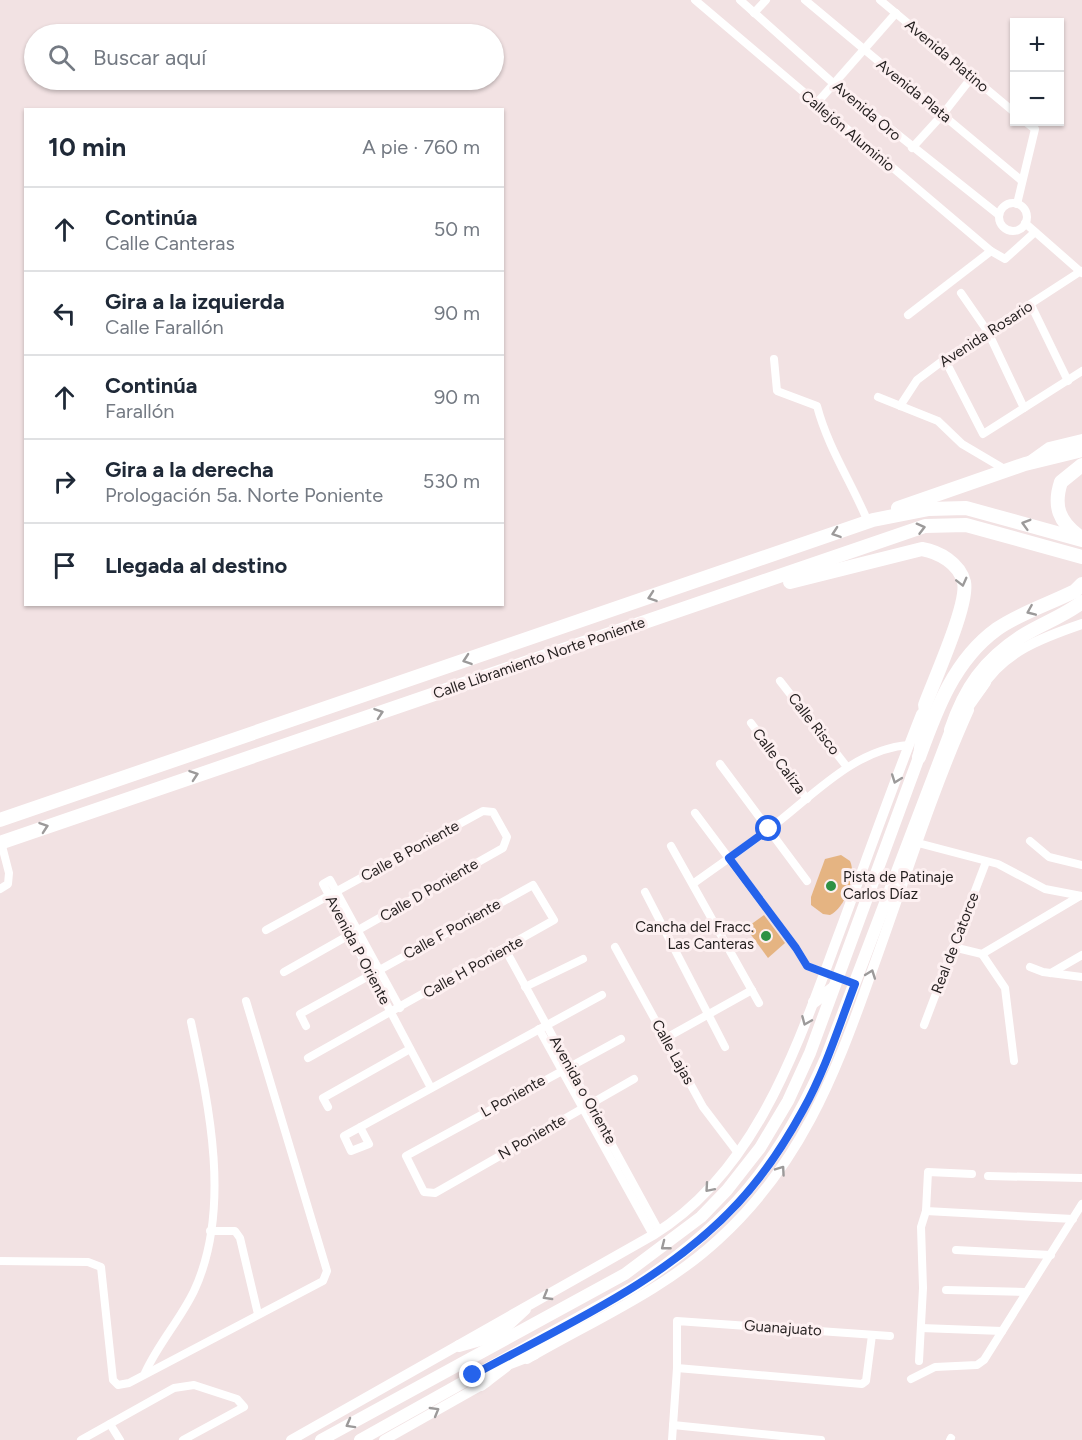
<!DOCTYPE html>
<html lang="es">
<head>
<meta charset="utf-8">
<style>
	:root { --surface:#fff; --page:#f2f2f3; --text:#1f2937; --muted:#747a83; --line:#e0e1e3 }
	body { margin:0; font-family:Figtree,sans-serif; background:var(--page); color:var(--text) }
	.controls { position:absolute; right:18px; top:18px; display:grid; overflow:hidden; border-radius:0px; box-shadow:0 2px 4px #0004 }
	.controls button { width:54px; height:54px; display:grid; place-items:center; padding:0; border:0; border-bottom:2px solid var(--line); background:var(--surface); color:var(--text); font:30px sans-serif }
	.stop { position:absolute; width:18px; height:18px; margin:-14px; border:4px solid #2563eb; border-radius:50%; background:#fff }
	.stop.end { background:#2563eb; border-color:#fff; box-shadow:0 2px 6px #0008 }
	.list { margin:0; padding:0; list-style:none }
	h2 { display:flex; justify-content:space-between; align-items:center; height:78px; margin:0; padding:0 24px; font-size:26px }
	h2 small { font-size:20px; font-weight:400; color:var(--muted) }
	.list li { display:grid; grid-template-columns:39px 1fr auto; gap:18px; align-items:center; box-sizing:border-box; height:84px; padding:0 24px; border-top:2px solid var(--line) }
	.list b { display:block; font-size:22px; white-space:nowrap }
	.list p { margin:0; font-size:20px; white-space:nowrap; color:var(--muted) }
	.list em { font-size:20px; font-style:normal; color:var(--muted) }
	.icon { flex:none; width:33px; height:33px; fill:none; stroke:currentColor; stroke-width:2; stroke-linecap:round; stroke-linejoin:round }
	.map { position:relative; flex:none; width:1082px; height:1440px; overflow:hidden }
	.search { position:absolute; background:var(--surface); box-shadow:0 2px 4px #0004; left:24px; top:24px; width:480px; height:66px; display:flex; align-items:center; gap:15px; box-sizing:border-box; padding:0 21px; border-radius:33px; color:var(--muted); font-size:22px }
	.panel { position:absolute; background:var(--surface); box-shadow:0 2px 4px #0004; left:24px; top:108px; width:480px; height:498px; border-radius:0px }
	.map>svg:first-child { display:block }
	.green { fill:#e5b482 }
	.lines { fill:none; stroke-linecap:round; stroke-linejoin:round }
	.street { stroke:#fff; stroke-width:8 }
	.secondary { stroke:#fff; stroke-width:10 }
	.primary { stroke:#fff; stroke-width:12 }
	.highway { stroke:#fff; stroke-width:14 }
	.oneway { stroke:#9c9a9a }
	.route { stroke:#2563eb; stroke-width:8 }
	.poi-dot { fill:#2e9145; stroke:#fdf0f1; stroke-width:2 }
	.labels { text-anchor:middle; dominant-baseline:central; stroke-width:6; stroke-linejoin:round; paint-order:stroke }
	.street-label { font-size:15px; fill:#241f1f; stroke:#fdf0f1 }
	.poi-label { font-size:15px; fill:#241f1f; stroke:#fdf0f1; text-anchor:start }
</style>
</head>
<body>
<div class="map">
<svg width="1082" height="1440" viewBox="0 0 1082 1440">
	<rect width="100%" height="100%" fill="#f2e2e3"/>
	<g class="green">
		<path d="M841,855L850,861C857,876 845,908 830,915L823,914L811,905V897L825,859Z"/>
		<polygon points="764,915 785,943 768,958 746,928"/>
	</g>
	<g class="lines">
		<g class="street">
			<polyline points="695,0 991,251 1005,259 1035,232"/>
			<polyline points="740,0 833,83 999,215"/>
			<polyline points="805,0 1022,181"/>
			<polyline points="880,0 1014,112"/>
			<polyline points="754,13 766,0"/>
			<polyline points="816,104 896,13"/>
			<polyline points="912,148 943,114 972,77"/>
			<circle cx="1013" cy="217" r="14"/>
			<polyline points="1017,204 1035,129 1026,122"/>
			<polyline points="1025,223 1082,273"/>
			<polyline points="961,293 988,332 1024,408"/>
			<polyline points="1031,305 1068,381"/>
			<polyline points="908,315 991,251"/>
			<path d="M774,359L777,391L817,406C828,448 852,483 868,522"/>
			<polyline points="945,360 983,434 1082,371"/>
			<polyline points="878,397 938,421 962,444 1006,470"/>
			<polyline points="900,406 917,380 941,362 1081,271"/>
			<polyline points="780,681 847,767"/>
			<polyline points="751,723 807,799"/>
			<polyline points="720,764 807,881"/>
			<polyline points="695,813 796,948 807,966 855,984"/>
			<polyline points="1030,841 1049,857 1082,865"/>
			<polyline points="918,843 998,864 1045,889 1082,896"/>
			<polyline points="671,846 759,1003"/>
			<path d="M694,883C719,865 744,848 769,829C811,798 853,749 909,745"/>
			<polyline points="0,889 8,884 9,873 1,842"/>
			<polyline points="645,892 725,1047"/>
			<polyline points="266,930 483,811 493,812 507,837 503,848 284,972"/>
			<polyline points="615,947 703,1107 738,1153"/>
			<polyline points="953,947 982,954 1080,896"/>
			<polyline points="505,949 659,1231"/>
			<polyline points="982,954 1005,988 1014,1061"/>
			<polyline points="1030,967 1043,972 1082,977"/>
			<polyline points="1051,973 1082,955"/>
			<polyline points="525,987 583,959"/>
			<polyline points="400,1008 330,880 323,884 431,1088"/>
			<polyline points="924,1025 986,862"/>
			<polyline points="306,1026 300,1014 533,885 554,920 308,1058"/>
			<polyline points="539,1029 653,1235"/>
			<polyline points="666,1038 752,990"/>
			<polyline points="621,1039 406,1156 424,1192 435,1193 634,1079"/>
			<polyline points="328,1107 323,1098 410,1049"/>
			<polyline points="360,1127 369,1144 351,1151 344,1136 602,995"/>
			<polyline points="988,1176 1082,1178"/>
			<polyline points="926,1211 1073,1219"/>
			<polyline points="210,1231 235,1231 240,1238 258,1314"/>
			<polyline points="956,1250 1051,1255"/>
			<polyline points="0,1261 88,1262 101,1267 113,1380 118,1385 129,1383 323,1281 327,1271 246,1001"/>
			<polyline points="946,1290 1026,1292"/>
			<polyline points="921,1328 1002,1331"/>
			<polyline points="919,1361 923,1288 921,1227 926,1211 928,1172 972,1174"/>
			<polyline points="677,1368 862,1384 866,1381 872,1335"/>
			<path d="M145,1373C158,1344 180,1320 194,1291C232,1210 209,1105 191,1022"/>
			<polyline points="911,1379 935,1367 977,1365 984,1360 1082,1204"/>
			<polyline points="110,1424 120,1440"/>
			<polyline points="673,1425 821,1440"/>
			<polyline points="81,1440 174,1388 194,1385 237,1399 244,1407 183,1440"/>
			<polyline points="672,1440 677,1368 677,1321 890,1336"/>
			<polyline points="950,1440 951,1438"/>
		</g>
		<g class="secondary">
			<polyline points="1028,462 1049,447 1082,439"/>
			<path d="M981,689C1002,652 1044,637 1082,624"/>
			<path d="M527,1359C592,1321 663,1291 719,1239C799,1166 834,1078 869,979C902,889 930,797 969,710"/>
			<path d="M291,1440L653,1235C759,1170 799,1040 840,931C867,858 893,785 921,714"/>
			<polyline points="384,1440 487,1382"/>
		</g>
		<g class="primary">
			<polyline points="814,1002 833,988"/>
			<polyline points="497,1335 525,1309"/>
			<polyline points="459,1346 505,1333"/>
			<polyline points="497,1368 534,1354"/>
			<polyline points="481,1385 506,1366"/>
			<polyline points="321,1440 625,1274 701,1217 727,1190 760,1148 788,1101 810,1053 919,757 925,705"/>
			<path d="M360,1440L634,1287C730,1224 780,1163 826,1058L951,730L985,682"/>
		</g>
		<g class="highway">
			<polyline points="898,508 1025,464 1082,450"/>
			<path d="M1080,537C1059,522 1053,506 1061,482L1082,465"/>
			<path d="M790,582L922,549C939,552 959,563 964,582C969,604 934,680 925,705"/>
			<path d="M951,730C965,688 984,661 1022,636C1041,624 1064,616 1082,602"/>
			<path d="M919,757C936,710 954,660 997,629C1020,613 1049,604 1075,591L1082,584"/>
			<polyline points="0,820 873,520 929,509 966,508 1082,540"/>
			<polyline points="0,843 925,526 966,525 1082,557"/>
		</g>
	</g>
	<defs><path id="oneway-chevron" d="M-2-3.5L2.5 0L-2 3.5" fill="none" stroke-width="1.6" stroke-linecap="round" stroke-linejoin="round" transform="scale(1.5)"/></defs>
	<g class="oneway">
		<use href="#oneway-chevron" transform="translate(1026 524) rotate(-164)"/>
		<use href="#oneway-chevron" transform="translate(921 528) rotate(-15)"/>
		<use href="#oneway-chevron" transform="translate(836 533) rotate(161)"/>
		<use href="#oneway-chevron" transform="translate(962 582) rotate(76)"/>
		<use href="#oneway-chevron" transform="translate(652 597) rotate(161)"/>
		<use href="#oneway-chevron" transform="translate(1031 611) rotate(157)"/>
		<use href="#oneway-chevron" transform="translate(467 660) rotate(161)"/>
		<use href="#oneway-chevron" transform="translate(379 713) rotate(-19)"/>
		<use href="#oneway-chevron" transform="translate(194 775) rotate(-19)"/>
		<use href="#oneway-chevron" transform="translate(896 779) rotate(110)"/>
		<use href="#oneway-chevron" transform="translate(44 827) rotate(-19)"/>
		<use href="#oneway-chevron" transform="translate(871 974) rotate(-70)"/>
		<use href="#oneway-chevron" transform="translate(806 1021) rotate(113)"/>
		<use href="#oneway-chevron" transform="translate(781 1170) rotate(-55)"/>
		<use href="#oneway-chevron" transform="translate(709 1188) rotate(131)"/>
		<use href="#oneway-chevron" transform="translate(665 1246) rotate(142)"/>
		<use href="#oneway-chevron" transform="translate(547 1296) rotate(150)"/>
		<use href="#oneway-chevron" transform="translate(435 1411) rotate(-30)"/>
		<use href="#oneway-chevron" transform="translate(350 1424) rotate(151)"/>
	</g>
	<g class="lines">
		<path class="route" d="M473,1375C565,1325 666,1281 738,1203C764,1175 785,1143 803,1110C825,1071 839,1026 855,984L807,966L796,948L729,858L769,829"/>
	</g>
	<g class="poi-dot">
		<circle cx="831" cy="886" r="6"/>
		<circle cx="766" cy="936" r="6"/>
	</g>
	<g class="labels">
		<g class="street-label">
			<text transform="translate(947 56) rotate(40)">Avenida Platino</text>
			<text transform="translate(914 91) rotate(39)">Avenida Plata</text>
			<text transform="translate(867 111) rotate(40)">Avenida Oro</text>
			<text transform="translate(848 131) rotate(40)">Callejón Aluminio</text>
			<text transform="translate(986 334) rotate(-33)">Avenida Rosario</text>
			<text transform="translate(539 658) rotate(-19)">Calle Libramiento Norte Poniente</text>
			<text transform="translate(814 724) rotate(52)">Calle Risco</text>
			<text transform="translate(779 761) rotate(53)">Calle Caliza</text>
			<text transform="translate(410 851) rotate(-29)">Calle B Poniente</text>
			<text transform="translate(429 890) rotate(-30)">Calle D Poniente</text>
			<text transform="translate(452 929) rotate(-29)">Calle F Poniente</text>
			<text transform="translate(955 943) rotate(-69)">Real de Catorce</text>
			<text transform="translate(358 950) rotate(62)">Avenida P Oriente</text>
			<text transform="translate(473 967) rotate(-29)">Calle H Poniente</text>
			<text transform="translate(673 1052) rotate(61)">Calle Lajas</text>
			<text transform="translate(583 1090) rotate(61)">Avenida o Oriente</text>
			<text transform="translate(513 1096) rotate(-29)">L Poniente</text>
			<text transform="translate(532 1137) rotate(-30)">N Poniente</text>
			<text transform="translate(783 1328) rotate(4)">Guanajuato</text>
		</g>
		<g class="poi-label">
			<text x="843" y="877">Pista de Patinaje<tspan x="843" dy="17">Carlos Díaz</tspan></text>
			<text x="754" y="927" text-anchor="end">Cancha del Fracc.<tspan x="754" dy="17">Las Canteras</tspan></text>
		</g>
	</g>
</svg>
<div class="controls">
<button>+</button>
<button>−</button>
</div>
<div class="stop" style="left:769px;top:829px"></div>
<div class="stop end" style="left:473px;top:1375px"></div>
<div class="search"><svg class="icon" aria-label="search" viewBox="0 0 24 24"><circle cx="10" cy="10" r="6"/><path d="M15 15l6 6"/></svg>Buscar aquí</div>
<section class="panel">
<h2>10 min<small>A pie · 760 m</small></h2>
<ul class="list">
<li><svg class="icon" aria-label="ahead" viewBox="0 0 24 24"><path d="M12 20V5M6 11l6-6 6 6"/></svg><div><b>Continúa</b><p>Calle Canteras</p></div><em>50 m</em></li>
<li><svg class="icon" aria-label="left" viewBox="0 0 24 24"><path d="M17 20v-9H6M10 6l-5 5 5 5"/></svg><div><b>Gira a la izquierda</b><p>Calle Farallón</p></div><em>90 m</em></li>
<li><svg class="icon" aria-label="ahead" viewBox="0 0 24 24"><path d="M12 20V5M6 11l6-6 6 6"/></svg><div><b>Continúa</b><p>Farallón</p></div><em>90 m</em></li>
<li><svg class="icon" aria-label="right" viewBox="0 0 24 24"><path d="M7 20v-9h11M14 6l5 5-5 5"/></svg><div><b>Gira a la derecha</b><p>Prologación 5a. Norte Poniente</p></div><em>530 m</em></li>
<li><svg class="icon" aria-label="arrive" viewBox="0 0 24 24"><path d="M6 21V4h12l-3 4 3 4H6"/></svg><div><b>Llegada al destino</b></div></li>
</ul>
</section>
</div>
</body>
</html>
